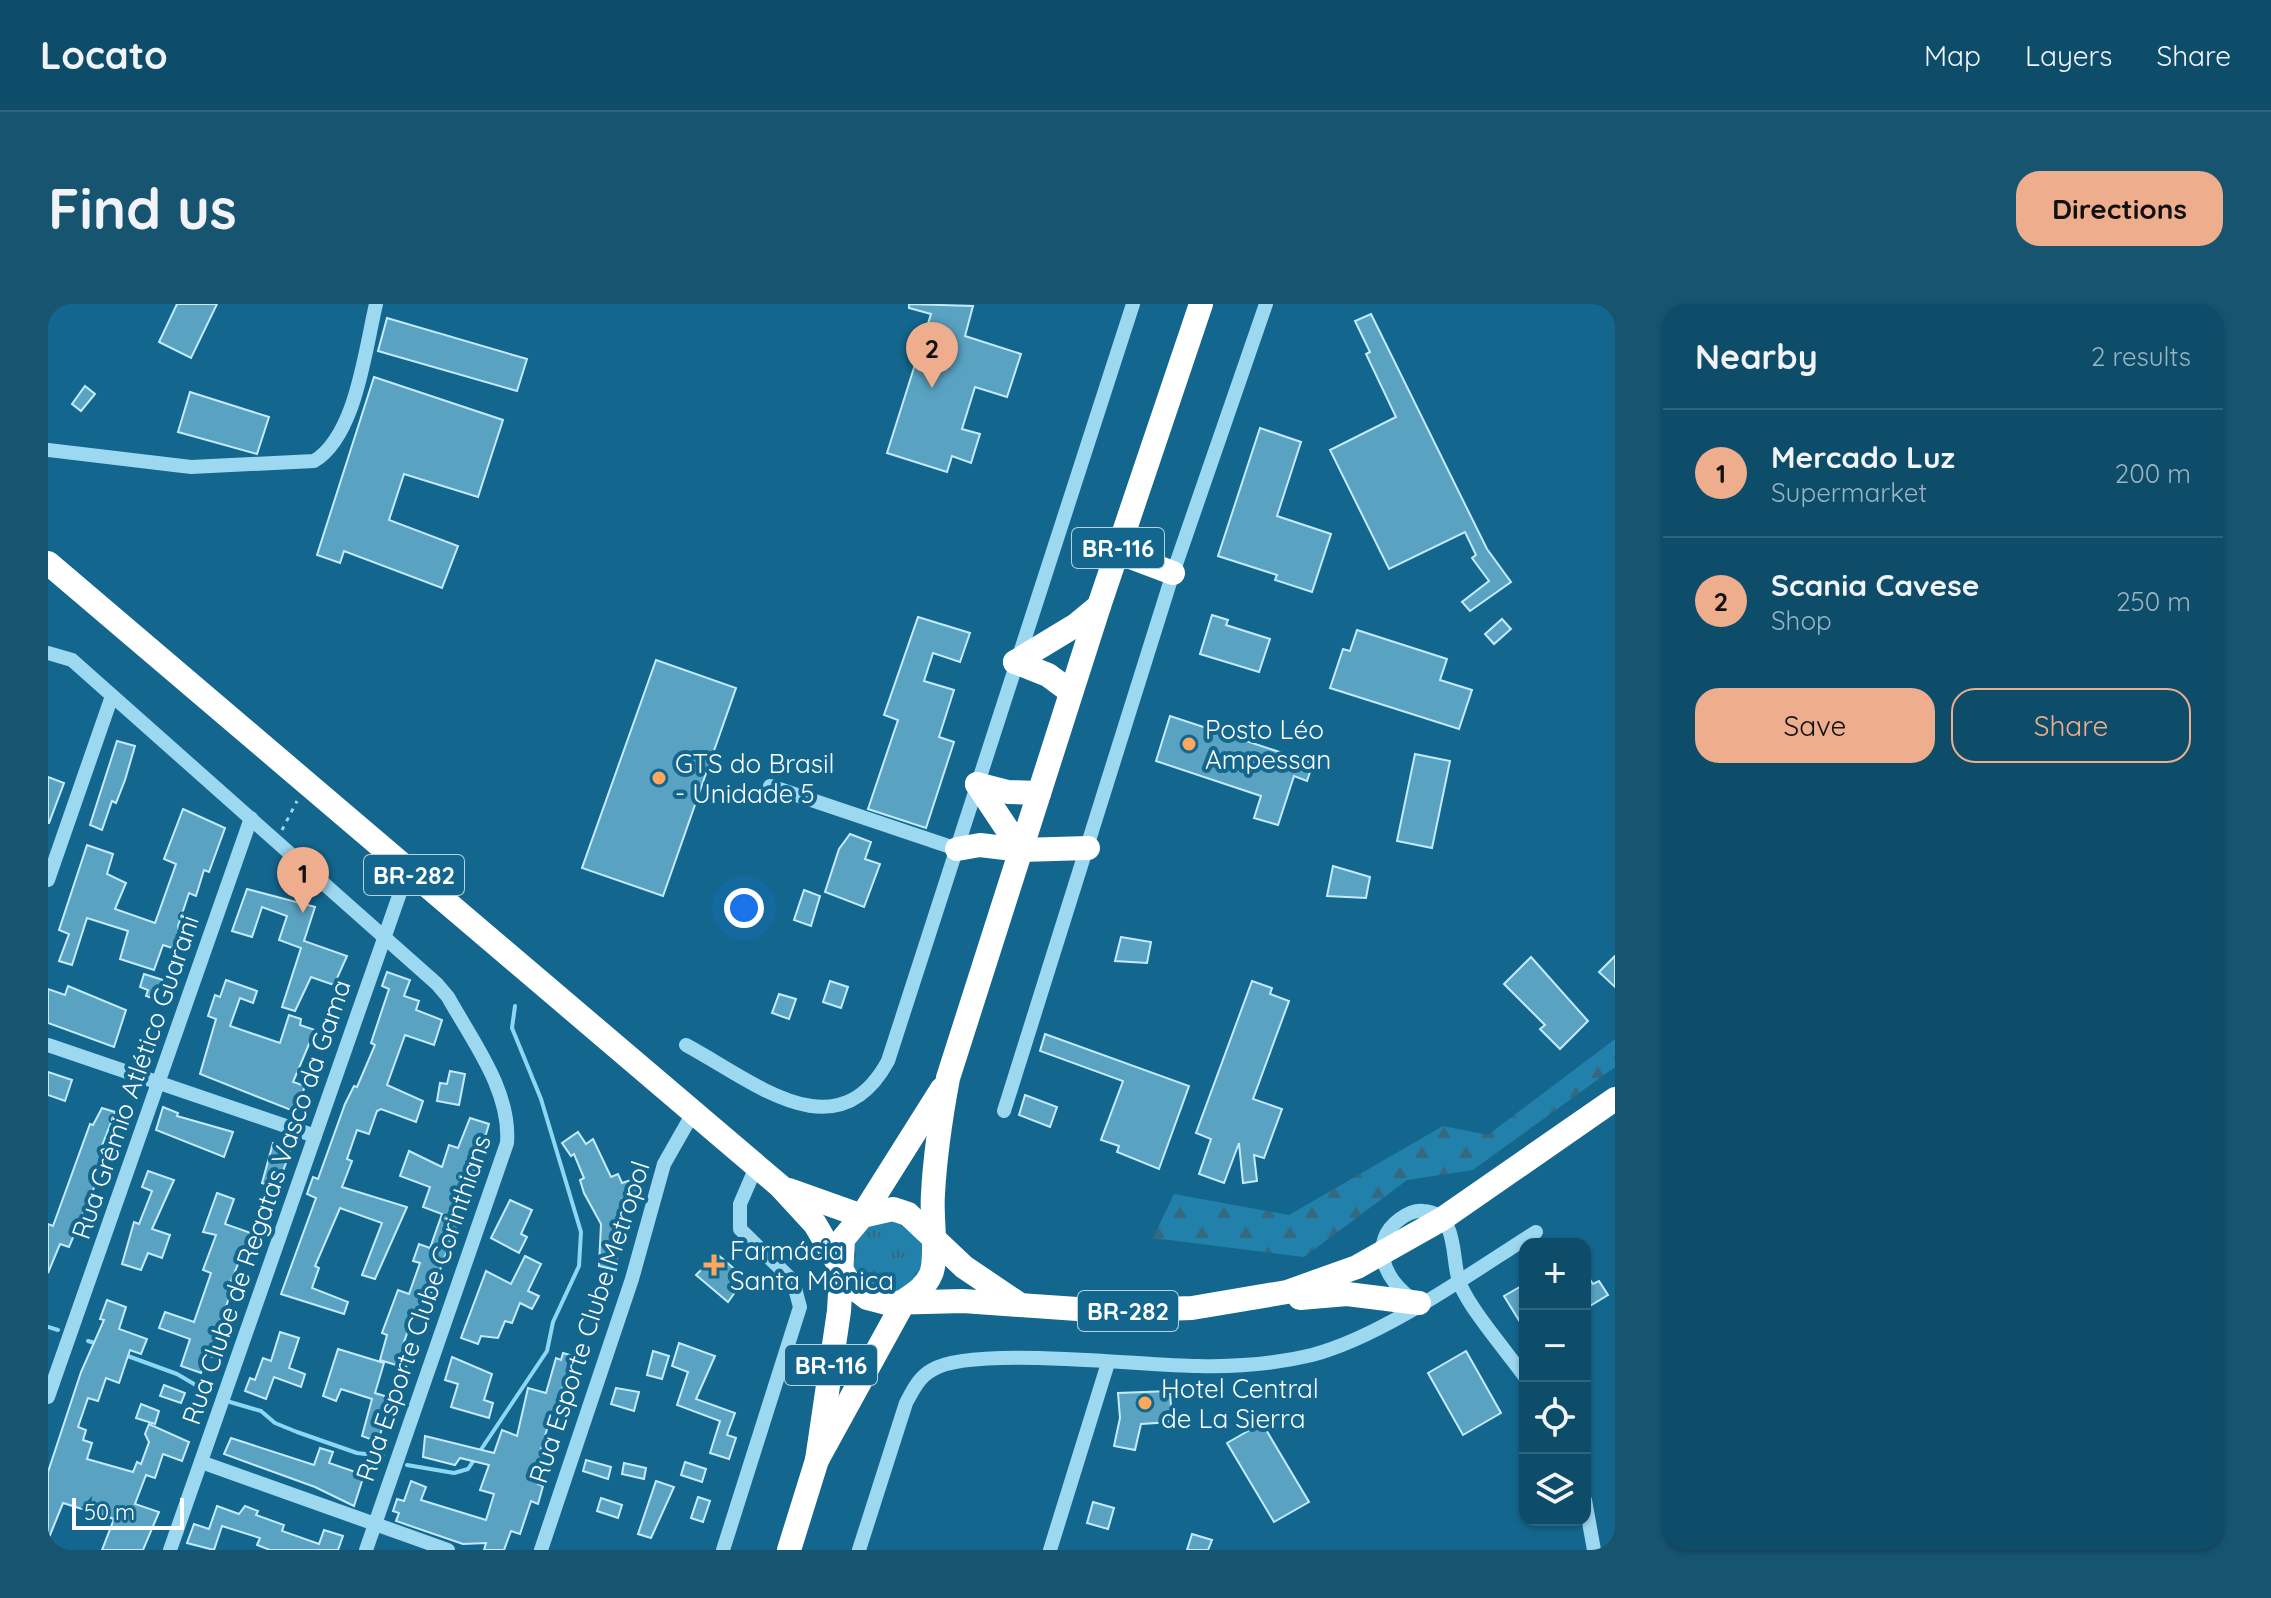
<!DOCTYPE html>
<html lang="en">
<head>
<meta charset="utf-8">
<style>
	:root { --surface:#0e4d6a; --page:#175470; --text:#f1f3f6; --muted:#9bb4c1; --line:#2e647e; --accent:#eead8d }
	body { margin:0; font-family:Quicksand,sans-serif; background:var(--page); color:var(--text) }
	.controls { position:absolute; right:24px; bottom:24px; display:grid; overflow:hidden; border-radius:16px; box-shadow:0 2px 6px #0004 }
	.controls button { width:72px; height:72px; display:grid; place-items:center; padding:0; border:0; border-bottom:2px solid var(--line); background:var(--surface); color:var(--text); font:40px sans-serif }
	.scale { position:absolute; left:24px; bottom:20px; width:112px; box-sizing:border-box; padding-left:8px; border:4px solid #fff; border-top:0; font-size:22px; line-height:28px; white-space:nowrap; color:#fff; -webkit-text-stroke:6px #13678e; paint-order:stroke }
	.you { position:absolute; left:696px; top:604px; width:28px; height:28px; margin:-20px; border:6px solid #fff; border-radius:50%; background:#1a73e8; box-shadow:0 0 0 12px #1a73e833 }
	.badge { display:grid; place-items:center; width:52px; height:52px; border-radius:50%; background:var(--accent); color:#111; font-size:26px; font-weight:700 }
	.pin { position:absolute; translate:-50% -66px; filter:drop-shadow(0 2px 4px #0008) }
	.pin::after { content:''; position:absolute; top:42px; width:28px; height:24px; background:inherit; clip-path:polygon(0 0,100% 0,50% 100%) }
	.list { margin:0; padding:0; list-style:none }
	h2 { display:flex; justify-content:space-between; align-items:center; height:104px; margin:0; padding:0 32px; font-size:34px }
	h2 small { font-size:26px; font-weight:400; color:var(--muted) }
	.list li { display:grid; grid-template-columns:52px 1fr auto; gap:24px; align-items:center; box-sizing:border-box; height:128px; padding:0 32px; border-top:2px solid var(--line) }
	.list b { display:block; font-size:30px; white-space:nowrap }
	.list p { margin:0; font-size:26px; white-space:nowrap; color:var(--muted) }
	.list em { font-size:26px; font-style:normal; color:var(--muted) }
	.actions { display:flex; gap:16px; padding:24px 32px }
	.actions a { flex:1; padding:18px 0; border:2px solid var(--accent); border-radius:24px; text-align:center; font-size:28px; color:var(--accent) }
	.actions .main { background:var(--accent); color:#111 }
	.icon { flex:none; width:44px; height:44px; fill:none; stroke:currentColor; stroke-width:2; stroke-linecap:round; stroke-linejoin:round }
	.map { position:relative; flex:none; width:1567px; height:1246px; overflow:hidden; border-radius:24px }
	header { display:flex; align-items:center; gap:48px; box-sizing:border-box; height:112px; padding:0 40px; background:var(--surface); border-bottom:2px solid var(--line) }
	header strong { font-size:38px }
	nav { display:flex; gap:44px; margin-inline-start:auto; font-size:28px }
	.intro { display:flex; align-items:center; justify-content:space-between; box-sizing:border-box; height:192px; padding:0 48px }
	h1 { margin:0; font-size:56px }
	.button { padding:20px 36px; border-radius:24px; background:var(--accent); color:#111; font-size:28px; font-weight:700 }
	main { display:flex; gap:48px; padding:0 48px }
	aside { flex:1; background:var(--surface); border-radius:24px; box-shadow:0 2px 6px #0004 }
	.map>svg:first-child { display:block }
	.grass { fill:url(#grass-tufts) }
	.forest { fill:url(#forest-firs) }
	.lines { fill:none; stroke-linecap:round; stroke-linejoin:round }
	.stream { stroke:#8ed7f4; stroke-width:4 }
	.building { fill:#5aa2c2; stroke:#c4ebfc; stroke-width:2 }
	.path { stroke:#9dd8f1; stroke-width:3; stroke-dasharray:4 6; stroke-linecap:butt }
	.minor { stroke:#9dd8f1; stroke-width:14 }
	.highway { stroke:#fff; stroke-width:24 }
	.poi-dot { fill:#ffa85d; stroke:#13678e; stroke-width:3 }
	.labels { text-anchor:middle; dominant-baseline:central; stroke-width:8; stroke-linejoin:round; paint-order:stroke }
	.shield { fill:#13678e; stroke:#b8d1dd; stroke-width:2 }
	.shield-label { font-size:24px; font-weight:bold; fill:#fff }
	.poi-label { font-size:26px; fill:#fff; stroke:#13678e; text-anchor:start }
	.street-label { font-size:26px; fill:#fff; stroke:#13678e }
</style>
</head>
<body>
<header>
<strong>Locato</strong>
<nav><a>Map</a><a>Layers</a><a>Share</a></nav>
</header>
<div class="intro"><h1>Find us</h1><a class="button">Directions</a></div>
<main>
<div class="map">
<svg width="1567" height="1246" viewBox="0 0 1567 1246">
	<defs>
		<pattern id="grass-tufts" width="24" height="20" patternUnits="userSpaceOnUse" patternTransform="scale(2)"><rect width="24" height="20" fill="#2281ab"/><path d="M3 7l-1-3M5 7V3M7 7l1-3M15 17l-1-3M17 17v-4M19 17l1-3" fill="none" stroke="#356980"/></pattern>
		<pattern id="forest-firs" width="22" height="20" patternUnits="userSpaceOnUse" patternTransform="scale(2)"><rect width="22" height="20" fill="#2281ab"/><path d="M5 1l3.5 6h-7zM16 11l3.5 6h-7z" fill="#356980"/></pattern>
	</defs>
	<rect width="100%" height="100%" fill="#13678e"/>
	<circle class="grass" cx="840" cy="952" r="36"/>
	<polygon class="forest" points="1567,735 1567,763 1425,866 1359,876 1256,953 1105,934 1126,890 1241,911 1395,822 1440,831"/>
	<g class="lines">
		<g class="stream">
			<polyline points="0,1023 10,1026"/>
			<polyline points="40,1037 50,1040"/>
			<polyline points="77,1051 129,1070 158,1087"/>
			<polyline points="182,1098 213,1107 227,1119 249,1128 309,1149 335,1152"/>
			<polyline points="359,1161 406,1169 420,1165 499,1047 505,1018 531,962 533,928 493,795 464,724 467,702"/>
		</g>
	</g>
	<g class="building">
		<polygon points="129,0 169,0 143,54 111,38"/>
		<polygon points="861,0 925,2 917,32 973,50 959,93 927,83 914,125 932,130 923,159 904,152 899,168 839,149 883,10 861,4"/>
		<polygon points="1323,10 1439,245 1463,278 1422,307 1414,298 1441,277 1424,254 1428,251 1417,228 1341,265 1282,146 1348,113 1318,50 1322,48 1307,17"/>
		<polygon points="339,14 479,55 469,87 330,47"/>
		<polygon points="326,73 455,116 430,193 356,170 341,216 410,242 394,284 296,247 292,259 269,251"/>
		<polygon points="37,82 47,90 33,107 24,100"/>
		<polygon points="142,88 221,113 209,150 130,128"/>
		<polygon points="1212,124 1253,138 1229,212 1283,230 1264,288 1227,276 1229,271 1170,252"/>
		<polygon points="1164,311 1180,316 1178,321 1222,335 1211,368 1152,350"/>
		<polygon points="870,313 922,329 912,358 885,349 876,377 906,386 891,433 906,438 878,524 820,505 850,416 836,411"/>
		<polygon points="1454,315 1463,325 1446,340 1437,330"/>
		<polygon points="1309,326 1399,355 1392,376 1424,386 1411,425 1282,384 1295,345 1302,347"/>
		<polygon points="608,356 688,384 615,592 534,564"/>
		<polygon points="1122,412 1265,459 1259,477 1246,472 1230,521 1206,514 1213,492 1108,457"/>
		<polygon points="69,437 87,442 77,476 68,499 64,497 54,526 42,521"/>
		<polygon points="1367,450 1402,457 1384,544 1349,537"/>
		<polygon points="0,473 16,479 1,519 0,519"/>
		<polygon points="135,505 177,524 161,568 156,566 148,592 141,589 130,622 132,630 127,645 115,641 106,666 72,655 80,627 39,614 24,661 11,657 21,630 11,626 39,541 65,550 59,570 78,579 67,605 107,619 128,560 116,555"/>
		<polygon points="802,530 823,538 817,555 832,560 816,603 777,588 791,545"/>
		<polygon points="1285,562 1322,573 1318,594 1279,592"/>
		<polygon points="199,585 267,603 256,637 299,652 286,681 263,673 247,707 234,703 253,644 231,636 239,612 214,603 204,633 184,627"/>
		<polygon points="756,586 772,592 763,622 746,616"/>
		<polygon points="1073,633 1103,638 1099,659 1067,657"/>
		<polygon points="1567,652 1567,683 1551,668"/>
		<polygon points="1483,653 1540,717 1512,745 1492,725 1497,721 1456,680"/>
		<polygon points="339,668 362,676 356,692 371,697 368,706 394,716 386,741 357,731 339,781 375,797 368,818 333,805 329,807 321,830 309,826 299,855 304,857 294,883 359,903 327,975 314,971 334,919 292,904 267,962 271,964 264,984 300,998 296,1010 233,990 268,894 259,890 265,873 270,875 297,800 306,782 309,783 327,741 323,739 341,685 334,682"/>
		<polygon points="96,670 115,676 109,696 98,692 100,686 92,683"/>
		<polygon points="178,676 209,687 205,699 192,694 182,722 232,739 241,711 253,715 252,721 267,726 245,778 257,782 248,808 152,770 168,715 160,712 167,691 172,693"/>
		<polygon points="782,677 800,683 793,704 775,698"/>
		<polygon points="1204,677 1224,684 1222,690 1241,697 1205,795 1234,805 1216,854 1206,851 1209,877 1195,879 1191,839 1176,879 1151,870 1163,835 1148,829"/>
		<polygon points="20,682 78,706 66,743 0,719 0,685 17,691"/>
		<polygon points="731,690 748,695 741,715 724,709"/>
		<polygon points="997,730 1141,782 1111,865 1069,848 1071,842 1053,836 1075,777 992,747"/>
		<polygon points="402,767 417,770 411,801 389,797 392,779 399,780"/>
		<polygon points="0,768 24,776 17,797 0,791"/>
		<polygon points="977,791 1009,803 1002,823 971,811"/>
		<polygon points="115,803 130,809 129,812 185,828 176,853 108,826"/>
		<polygon points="54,804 67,808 52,847 59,849 54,865 21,943 12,940 0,969 0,920 5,922 42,820 45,821"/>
		<polygon points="422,814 441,820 424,878 418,877 403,921 408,923 383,990 380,989 371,1014 365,1012 354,1044 363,1047 358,1064 332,1056 339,1031 334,1029 350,986 361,990 372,959 365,957 371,940 382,944 394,910 375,903 382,883 352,872 361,847 394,863 401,841 410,844"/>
		<polygon points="530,828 538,840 545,835 563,873 570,870 574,879 586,875 590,890 574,895 579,912 580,933 571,933 568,966 551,962 553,920 536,889 532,876 536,874 526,850 523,852 514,839"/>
		<polygon points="225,839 243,845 229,884 214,879"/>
		<polygon points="100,867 126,876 104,925 122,931 114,954 100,949 93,966 74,960 86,918 91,920 104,887 94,883"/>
		<polygon points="169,889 186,895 177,920 203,929 180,984 184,985 169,1029 169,1037 172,1038 167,1053 159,1052 153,1069 133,1062 142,1035 111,1024 117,1008 146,1018 163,969 155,966 168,931 155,928"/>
		<polygon points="462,896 484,906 473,930 479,933 471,949 443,934"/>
		<polygon points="669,950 697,974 680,998 648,971"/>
		<polygon points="477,952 493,960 480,987 491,992 484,1005 472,999 464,1019 457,1017 450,1034 433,1032 430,1040 413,1034 438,967 463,980"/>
		<polygon points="1537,968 1545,980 1551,977 1560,991 1537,1005"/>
		<polygon points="1477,980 1477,1026 1456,992"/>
		<polygon points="59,996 78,1003 71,1025 99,1035 93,1050 82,1046 71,1079 58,1074 50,1097 40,1094 30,1123 38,1126 35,1136 44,1139 39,1155 85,1168 89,1158 93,1160 101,1138 97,1130 101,1120 141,1138 134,1157 115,1150 107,1174 98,1171 87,1200 111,1208 95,1246 54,1246 66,1215 15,1199 0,1236 0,1168 33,1068 56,1016 52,1015"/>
		<polygon points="232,1028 251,1034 241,1064 257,1070 253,1083 226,1073 218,1095 197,1087 202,1074 207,1076 215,1054 223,1057"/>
		<polygon points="631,1039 667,1052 648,1095 687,1109 679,1131 688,1134 681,1155 662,1149 672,1117 629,1101 640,1068 624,1062"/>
		<polygon points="290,1045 336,1059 327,1089 343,1094 330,1138 314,1132 324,1095 293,1085 288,1097 275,1092"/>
		<polygon points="605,1047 621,1052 614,1075 599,1071"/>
		<polygon points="1418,1047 1453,1109 1415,1131 1380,1069"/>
		<polygon points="515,1049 529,1053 522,1074 518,1072 507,1109 504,1108 492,1149 499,1151 490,1180 495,1182 490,1200 483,1197 472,1230 463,1227 456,1246 436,1246 438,1239 415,1240 348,1217 351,1209 345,1207 349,1195 356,1197 363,1177 378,1183 373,1196 438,1216 446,1190 432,1186 441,1161 412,1154 407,1161 375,1153 377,1132 446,1149 454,1126 469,1132 480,1084 498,1089 508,1054 513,1056"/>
		<polygon points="404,1053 444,1070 436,1096 445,1099 441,1114 403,1103 410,1080 397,1076"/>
		<polygon points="116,1081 137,1089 133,1099 112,1092"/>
		<polygon points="568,1084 591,1088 586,1107 563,1100"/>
		<polygon points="1122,1087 1124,1118 1093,1120 1087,1146 1066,1142 1072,1114 1070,1089"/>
		<polygon points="93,1100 111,1107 107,1120 88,1114"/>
		<polygon points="1214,1119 1261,1198 1226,1218 1179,1139"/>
		<polygon points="183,1134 266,1161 272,1144 285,1148 281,1159 316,1171 306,1202 267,1183 176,1150"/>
		<polygon points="538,1156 563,1163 560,1175 535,1167"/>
		<polygon points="637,1158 658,1165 654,1178 633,1171"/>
		<polygon points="576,1159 598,1164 596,1175 574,1170"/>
		<polygon points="608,1177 626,1183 603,1234 590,1230"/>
		<polygon points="650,1193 662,1197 655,1218 643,1214"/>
		<polygon points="553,1194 574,1201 570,1214 549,1207"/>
		<polygon points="1045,1198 1066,1204 1060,1225 1039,1219"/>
		<polygon points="169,1202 191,1210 197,1202 210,1207 208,1211 236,1221 234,1227 271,1240 276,1226 295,1232 290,1246 222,1246 209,1241 212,1234 174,1222 166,1246 139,1239 146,1220 161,1225"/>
		<polygon points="1144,1230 1164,1236 1160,1246 1139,1246"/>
	</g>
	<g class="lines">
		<polyline class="path" points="234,526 249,497"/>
		<g class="minor">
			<path d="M0,146L143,163L266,157C308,132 317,46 328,0"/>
			<path d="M0,349L24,356L389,680L400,693C425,738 463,787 459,839L318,1246"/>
			<polyline points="722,482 909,545"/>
			<polyline points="0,576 64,392"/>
			<polyline points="0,741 267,832"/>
			<path d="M638,741C705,777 789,851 840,757L1085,0"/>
			<polyline points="956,807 1125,269 1218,0"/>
			<path d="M1364,995C1336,975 1320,938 1352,915C1359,910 1367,906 1375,907C1411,909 1403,954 1411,977C1419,1002 1460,1049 1477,1073"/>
			<polyline points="0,1093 203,514"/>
			<polyline points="153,1158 400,1246"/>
			<polyline points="1537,1196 1546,1246"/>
			<polyline points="122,1246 360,566"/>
			<polyline points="493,1246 584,975 616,860 645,809"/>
			<polyline points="675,1246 752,1003 745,977 692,925 692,900 708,863"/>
			<path d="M811,1246L858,1099C865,1086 871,1073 884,1066C923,1041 1094,1062 1150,1062C1188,1063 1227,1060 1264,1051C1334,1033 1426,967 1488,928"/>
			<polyline points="1002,1246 1060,1059"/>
		</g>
		<g class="highway">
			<polyline points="1069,248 1125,269"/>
			<polyline points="0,259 732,882 767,920 803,982 819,994 838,999 915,997 1058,1007 1144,1004 1239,988 1309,963 1394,915 1567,795"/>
			<polyline points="967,358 1028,321 1051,302"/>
			<polyline points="967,358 1000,371 1023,388"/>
			<polyline points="929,480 973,546"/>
			<polyline points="929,480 960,488 991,489"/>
			<polyline points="909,545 932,541 973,546 1040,544"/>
			<polyline points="741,886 814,912"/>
			<polyline points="814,912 845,905 860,910 916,963 968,998"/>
			<polyline points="1252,994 1299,990 1371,999"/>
			<path d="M769,1156L857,996C868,989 878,982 883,970C890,954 883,911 885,890C887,851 893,812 900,774L1051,302L1153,0"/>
			<polyline points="741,1246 769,1156 791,1007 795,935 814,912 894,785"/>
		</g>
	</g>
	<g class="poi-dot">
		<circle cx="1141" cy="440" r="8"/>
		<circle cx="611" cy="474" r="8"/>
		<path d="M662 949h8v8h8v8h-8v8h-8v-8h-8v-8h8z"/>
		<circle cx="1097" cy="1099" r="8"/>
	</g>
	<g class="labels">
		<g class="shield">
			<rect x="1024" y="224" width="92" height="40" rx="6"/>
			<rect x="316" y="551" width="100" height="40" rx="6"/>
			<rect x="1030" y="987" width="100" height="40" rx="6"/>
			<rect x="737" y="1041" width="92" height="40" rx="6"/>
		</g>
		<g class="shield-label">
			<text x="1070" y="244">BR-116</text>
			<text x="366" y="571">BR-282</text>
			<text x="1080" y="1007">BR-282</text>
			<text x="783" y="1061">BR-116</text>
		</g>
		<g class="poi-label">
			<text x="1157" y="425">Posto Léo<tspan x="1157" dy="30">Ampessan</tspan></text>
			<text x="627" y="459">GTS do Brasil<tspan x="627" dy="30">- Unidade 5</tspan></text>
			<text x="682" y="946">Farmácia<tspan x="682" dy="30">Santa Mônica</tspan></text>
			<text x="1113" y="1084">Hotel Central<tspan x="1113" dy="30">de La Sierra</tspan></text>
		</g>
		<g class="street-label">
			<text transform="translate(87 773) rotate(-71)">Rua Grêmio Atlético Guarani</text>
			<text transform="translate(218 898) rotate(-71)">Rua Clube de Regatas Vasco da Gama</text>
			<text transform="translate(375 1004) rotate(-71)">Rua Esporte Clube Corinthians</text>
			<text transform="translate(541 1018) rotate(-72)">Rua Esporte Clube Metropol</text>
		</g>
	</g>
</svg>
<div class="controls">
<button>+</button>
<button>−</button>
<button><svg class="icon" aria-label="locate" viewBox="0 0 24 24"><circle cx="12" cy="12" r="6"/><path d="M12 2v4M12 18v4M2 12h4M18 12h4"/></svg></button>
<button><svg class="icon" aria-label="layers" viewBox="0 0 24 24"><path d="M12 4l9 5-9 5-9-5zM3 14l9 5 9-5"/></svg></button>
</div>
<div class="scale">50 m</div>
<div class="you"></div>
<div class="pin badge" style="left:255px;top:609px">1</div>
<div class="pin badge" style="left:884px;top:84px">2</div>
</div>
<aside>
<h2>Nearby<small>2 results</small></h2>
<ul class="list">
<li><span class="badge">1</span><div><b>Mercado Luz</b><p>Supermarket</p></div><em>200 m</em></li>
<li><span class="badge">2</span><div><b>Scania Cavese</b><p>Shop</p></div><em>250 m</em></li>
</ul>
<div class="actions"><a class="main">Save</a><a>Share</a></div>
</aside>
</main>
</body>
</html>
